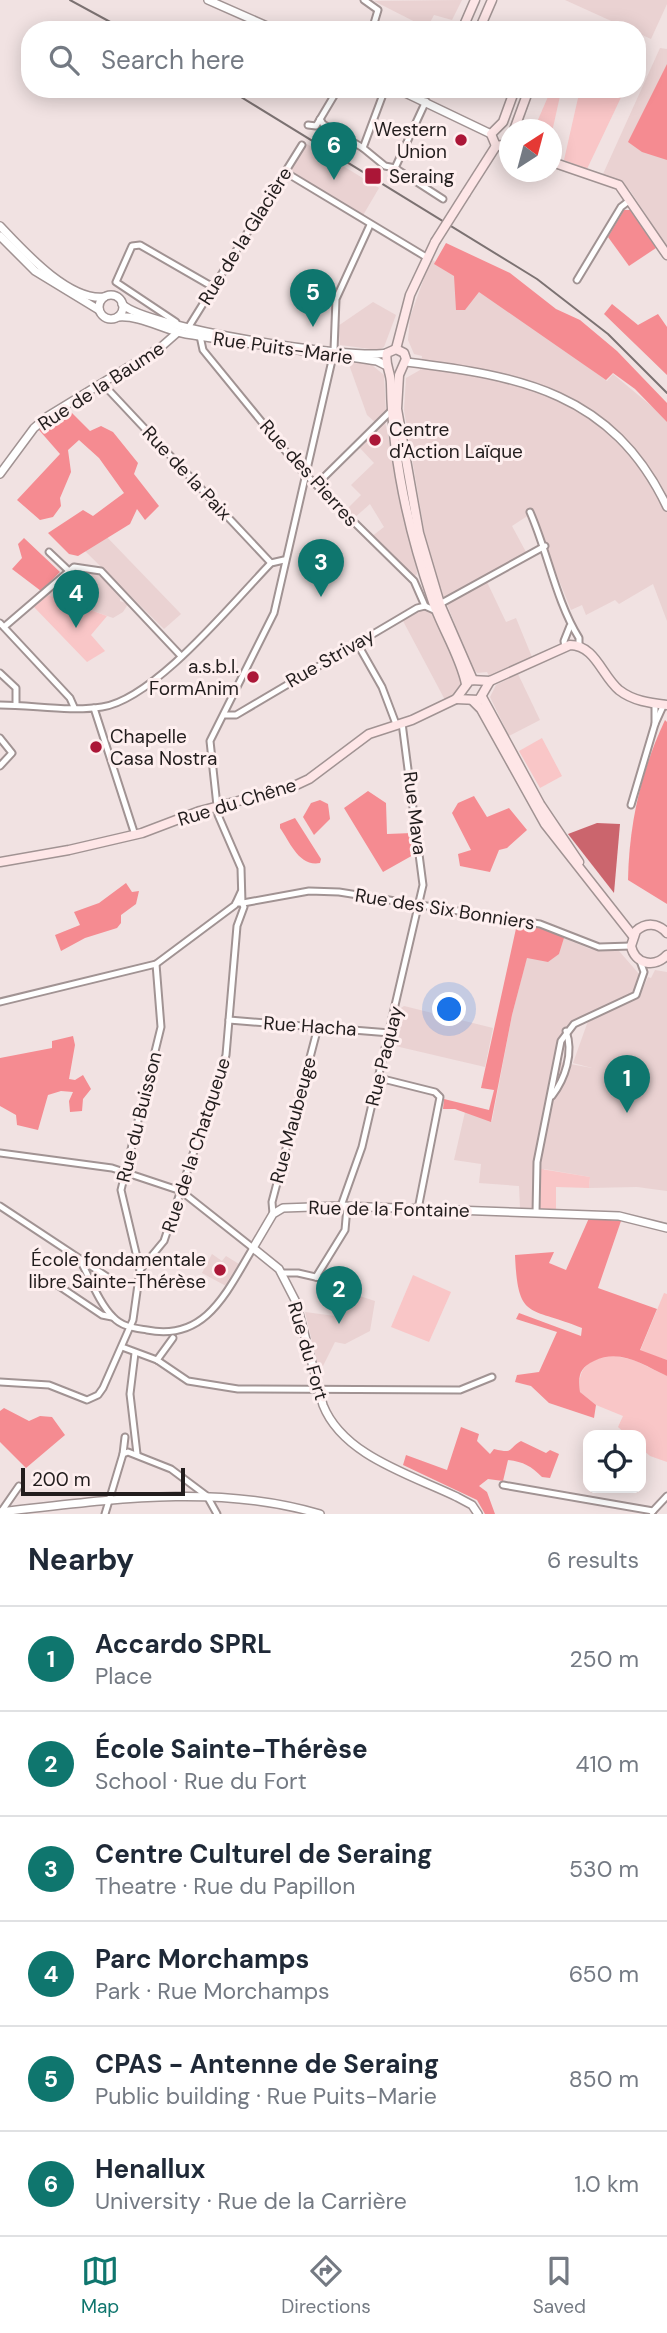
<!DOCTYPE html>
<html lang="en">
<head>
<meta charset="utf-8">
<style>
	:root { --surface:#fff; --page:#f6f6f7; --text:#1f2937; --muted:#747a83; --line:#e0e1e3; --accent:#0f766e }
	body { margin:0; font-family:"DM Sans",sans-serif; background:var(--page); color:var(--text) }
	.controls { position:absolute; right:21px; bottom:21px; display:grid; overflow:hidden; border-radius:14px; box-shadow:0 4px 18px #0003 }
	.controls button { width:63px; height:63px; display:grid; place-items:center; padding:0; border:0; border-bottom:2px solid var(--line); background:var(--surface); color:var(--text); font:35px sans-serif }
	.compass { position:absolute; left:499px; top:119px; width:63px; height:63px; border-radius:50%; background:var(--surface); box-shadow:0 4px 18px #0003; rotate:36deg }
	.scale { position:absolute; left:21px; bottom:18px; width:164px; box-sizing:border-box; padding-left:7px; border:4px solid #221d1d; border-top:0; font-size:19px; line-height:24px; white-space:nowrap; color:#221d1d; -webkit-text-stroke:5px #feefef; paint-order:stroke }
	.you { position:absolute; left:450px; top:1010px; width:24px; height:24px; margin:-18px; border:5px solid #fff; border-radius:50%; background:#1a73e8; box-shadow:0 0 0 10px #1a73e833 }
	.badge { display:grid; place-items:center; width:46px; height:46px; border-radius:50%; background:var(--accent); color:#fff; font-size:23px; font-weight:700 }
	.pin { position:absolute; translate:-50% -58px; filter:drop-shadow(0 2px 4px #0008) }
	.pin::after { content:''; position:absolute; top:37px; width:24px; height:21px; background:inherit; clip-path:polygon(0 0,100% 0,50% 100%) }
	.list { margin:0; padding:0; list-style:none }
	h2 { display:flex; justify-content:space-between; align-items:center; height:91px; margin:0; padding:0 28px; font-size:30px }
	h2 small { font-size:23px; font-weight:400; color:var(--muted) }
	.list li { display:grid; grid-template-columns:46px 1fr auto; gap:21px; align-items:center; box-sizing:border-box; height:105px; padding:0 28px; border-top:2px solid var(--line) }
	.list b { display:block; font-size:26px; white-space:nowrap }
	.list p { margin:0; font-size:23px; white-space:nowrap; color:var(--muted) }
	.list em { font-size:23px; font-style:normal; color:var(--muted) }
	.icon { flex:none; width:38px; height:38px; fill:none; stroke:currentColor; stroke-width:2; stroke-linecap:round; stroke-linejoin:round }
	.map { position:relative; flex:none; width:667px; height:1514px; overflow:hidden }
	.search { position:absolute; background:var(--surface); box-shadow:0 4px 18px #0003; left:21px; right:21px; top:21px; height:77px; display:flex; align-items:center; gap:18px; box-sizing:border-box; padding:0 24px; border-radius:28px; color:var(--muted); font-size:26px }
	.sheet { height:721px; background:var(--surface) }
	nav { display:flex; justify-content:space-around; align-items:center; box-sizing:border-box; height:98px; border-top:2px solid var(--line); background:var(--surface); font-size:19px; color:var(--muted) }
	nav a { display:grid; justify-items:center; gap:4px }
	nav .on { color:var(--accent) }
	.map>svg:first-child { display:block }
	.built { fill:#ead2d2 }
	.green { fill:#f9c6c7 }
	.forest { fill:#f58b91 }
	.water { fill:#cb656d }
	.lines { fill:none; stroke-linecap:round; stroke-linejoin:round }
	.minor-casing { stroke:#a19393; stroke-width:9 }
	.tertiary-casing { stroke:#a19393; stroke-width:10 }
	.secondary-casing { stroke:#a19393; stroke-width:11 }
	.minor { stroke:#fff; stroke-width:5 }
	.tertiary { stroke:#fff; stroke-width:7 }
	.secondary { stroke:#fee6e7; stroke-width:8 }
	.rail { stroke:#7c7272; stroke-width:2 }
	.secondary-bridge-casing { stroke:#a19393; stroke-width:11; stroke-linecap:butt }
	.secondary-bridge { stroke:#fee6e7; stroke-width:8 }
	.poi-dot { fill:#ab1637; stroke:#feefef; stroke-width:2.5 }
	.labels { text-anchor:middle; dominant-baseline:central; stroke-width:6; stroke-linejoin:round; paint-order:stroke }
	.poi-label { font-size:19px; fill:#221d1d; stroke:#feefef; text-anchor:end }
	.street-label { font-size:19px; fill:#221d1d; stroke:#feefef }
</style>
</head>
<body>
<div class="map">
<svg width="667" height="1514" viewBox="0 0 667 1514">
	<rect width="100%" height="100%" fill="#f1e2e2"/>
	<g class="built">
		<polygon points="462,0 452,20 434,15 427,28 374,1"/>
		<polygon points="565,0 667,0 667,4 651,39"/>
		<polygon points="660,48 667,49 667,247 629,189 603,174"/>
		<polygon points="307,144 379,188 362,217 289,172"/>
		<polygon points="431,259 526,321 607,381 613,374 667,419 667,621 653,584 619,604 615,600 586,615 582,605 571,610 532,513 512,526 526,552 445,599 440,595 426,542 404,410 406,378 420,370 422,356 414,354 408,340 410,317"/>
		<polygon points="373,302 396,315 384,347 378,350 340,345 338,326"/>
		<polygon points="347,359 367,361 384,375 386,413 376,423 367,415"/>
		<polygon points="385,422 416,562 417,574 414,577 371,537 384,527 370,504 353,519 346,510 361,495 351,485 374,463 359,447"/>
		<polygon points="103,533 181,614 164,629 85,551"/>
		<polygon points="79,568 98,573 103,579 120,598 120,601 128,604 123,612 113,618 48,595"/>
		<polygon points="487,582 506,622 516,618 532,657 489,676 487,672 477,673 470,664 447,604"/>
		<polygon points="421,609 435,614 463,677 458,693 445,700 402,619"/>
		<polygon points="518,674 540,720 509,736 490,697 496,685"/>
		<polygon points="564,938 590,949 619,951 640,975 636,989 626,997 569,1026 559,1041 554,1061 592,1068 573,1063 588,1021 639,998 648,977 651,978 655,970 667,972 667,1191 637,1187 589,1188 590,1177 544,1169 534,1208 520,1208 519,1186 479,1183 481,1164 454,1160 465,1112 492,1121 512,1015 527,957 559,954"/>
		<polygon points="404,1006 493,1028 485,1067 391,1045 401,1008"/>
		<polygon points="212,1254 222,1261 226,1256 239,1264 226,1286 202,1273"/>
		<polygon points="347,1292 375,1301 370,1331 345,1344 335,1342 323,1366 318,1366 305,1312 335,1316"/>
	</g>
	<g class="green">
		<polygon points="549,89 625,89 587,169 564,160 578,98"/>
		<polygon points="550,92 560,96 552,132 534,129"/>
		<polygon points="48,595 107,616 91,635 105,651 87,662 34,607"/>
		<polygon points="542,738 562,776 540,788 519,751"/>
		<polygon points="541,1169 590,1177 589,1188 556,1187 556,1210 539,1210"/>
		<polygon points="413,1275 451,1292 429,1342 391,1327"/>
		<polygon points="664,1293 667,1294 667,1360 640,1351"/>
		<path d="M611,1355L634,1360L667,1376V1462L650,1456L641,1448V1435H627L618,1427L623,1416L596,1405L580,1392C577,1368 588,1360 611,1355Z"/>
	</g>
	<g class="forest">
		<polygon points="667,64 667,160 642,152 628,142"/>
		<polygon points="624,210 630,210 656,248 629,266 608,237"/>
		<polygon points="446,243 510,273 556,309 580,320 617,351 667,403 667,422 635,389 613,373 606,380 479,292 465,310 456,310 454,276 434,264"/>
		<polygon points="612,304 638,325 658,314 667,327 667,375 604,314"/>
		<polygon points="68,409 90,431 101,426 113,432 138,463 134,474 159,506 145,520 137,509 130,524 78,556 69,554 48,533 83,510 93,516 124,493 99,458 79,440 68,450 71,472 60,498 61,506 53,517 40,520 17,500 60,454 39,430"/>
		<polygon points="24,538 60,572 41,591 12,569 22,558 18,544"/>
		<path d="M665,720L667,722V904L628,880C629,824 641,771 665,720Z"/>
		<polygon points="368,791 386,803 387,834 412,833 415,854 383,872 344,808"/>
		<polygon points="474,796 487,817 509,808 527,830 507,848 499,850 490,872 460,866 458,854 471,850 452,813 458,803"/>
		<polygon points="320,800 328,804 330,819 314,835 303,817 311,803"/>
		<path d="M295,818L321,859L320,863C299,867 290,842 280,828V824Z"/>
		<polygon points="126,883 132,892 139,891 136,904 121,915 121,923 117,928 85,938 61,951 55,935 80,925 74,912 99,903"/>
		<polygon points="517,924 553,931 564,938 559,954 548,962 527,958 512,1015 491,1122 455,1109 443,1109 444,1099 489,1110 494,1090 481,1088"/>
		<polygon points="73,1036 75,1045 69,1079 75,1080 83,1075 91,1089 83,1099 82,1111 70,1112 69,1101 73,1092 61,1091 48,1095 38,1130 17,1125 16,1115 0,1106 0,1058 52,1048 52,1041"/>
		<path d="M589,1218L621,1221L598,1288L657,1309L640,1350L667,1360V1376C643,1365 620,1348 594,1361C579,1368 578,1376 580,1392L596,1405L594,1418L549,1403L531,1386L515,1382L517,1375L539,1372L557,1332L516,1319L519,1313L581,1336L582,1328C528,1306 518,1321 515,1255L554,1252L549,1263L566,1270Z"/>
		<polygon points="4,1408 29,1421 40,1416 52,1417 65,1435 26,1468 0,1442 0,1411"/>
		<path d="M461,1427L479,1434L477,1441L490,1454L494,1449C515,1454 507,1449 521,1441L546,1453L550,1450L559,1454L550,1478L542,1477C531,1466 524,1462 508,1460L503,1481L488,1479L479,1486L487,1492L495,1514H485L477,1500L403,1465L406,1455L447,1470Z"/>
	</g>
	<polygon class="water" points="597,823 620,824 614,893 568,834"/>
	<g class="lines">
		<g class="minor-casing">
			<g id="minor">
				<polyline points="364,0 378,10 372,30"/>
				<polyline points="385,89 363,148 385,166 395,168 443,199"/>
				<polyline points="320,119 323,124 363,148"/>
				<polyline points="308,125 316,126 338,89"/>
				<polyline points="395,168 426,101"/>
				<polyline points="285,172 426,257"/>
				<polyline points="577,280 621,207 630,200"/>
				<polyline points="176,322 116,282 132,246 140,245 213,287"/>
				<polyline points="188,328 302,145"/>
				<polyline points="200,336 203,350 301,470 414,581 425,606"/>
				<polyline points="334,350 336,299 370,225"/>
				<polyline points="102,383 271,563"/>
				<polyline points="317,484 392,410"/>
				<path d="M530,512C548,553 556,601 579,638V646"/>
				<polyline points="49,552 69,571"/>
				<polyline points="440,604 545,546"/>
				<polyline points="0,623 70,698 74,707"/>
				<polyline points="4,627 74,567 101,571 181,656"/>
				<polyline points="357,643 382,687 396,724"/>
				<polyline points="565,647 564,641 570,626"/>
				<polyline points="0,673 16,688 16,705"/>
				<path d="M0,705C33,705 70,712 102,707C155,699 234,601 271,563L284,560"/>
				<polyline points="94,708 135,835"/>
				<polyline points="225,715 236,715 417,608 425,606 436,611"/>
				<polyline points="655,724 655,704"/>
				<polyline points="0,738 12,753 0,766"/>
				<polyline points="631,805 655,724 664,704"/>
				<polyline points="242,903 241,868 218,815 210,741 274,613 333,356"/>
				<polyline points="243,903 309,891 339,892 540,924 599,947 631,946"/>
				<polyline points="0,1002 156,964 235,905 241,892"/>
				<polyline points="229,1020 390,1033"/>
				<polyline points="379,1078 435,1092 440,1097 418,1209"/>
				<path d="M552,1096C565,1079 574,1053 566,1031"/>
				<path d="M0,1153L112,1168L181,1191L253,1248C227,1291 206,1342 147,1330C135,1328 122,1327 113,1317C99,1303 90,1278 80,1260"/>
				<polyline points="0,1206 118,1284"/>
				<polyline points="341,1206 362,1147 423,885 402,723"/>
				<polyline points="536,1213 537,1162 561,1041 574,1024 636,995 644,972 640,961"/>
				<polyline points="273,1214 272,1202 318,1027"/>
				<polyline points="140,1270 121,1190 161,1027 156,964"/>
				<polyline points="282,1273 298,1273 355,1286"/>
				<polyline points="316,1277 345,1230 347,1207"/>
				<polyline points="53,1282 102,1315 112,1317"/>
				<polyline points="122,1347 157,1360 188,1381 238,1389 460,1390 492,1377"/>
				<polyline points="135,1353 130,1394 137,1454"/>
				<polyline points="157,1360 173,1338"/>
				<polyline points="0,1382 49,1385 87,1400 98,1395 103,1388 133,1320 140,1270 164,1241 226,1055 237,926 244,907 242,903 236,903"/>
				<polyline points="123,1454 125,1437"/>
				<polyline points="503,1485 653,1511"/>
				<polyline points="1,1512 19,1486"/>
				<polyline points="652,1512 667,1496"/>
				<polyline points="105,1514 123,1454 128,1452 171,1469 207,1496 217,1514"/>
			</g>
		</g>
		<g class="tertiary-casing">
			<g id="tertiary">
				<polyline points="208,0 276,30"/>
				<polyline points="397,89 491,134"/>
				<path d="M0,226C23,250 68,301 104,297"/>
				<polyline points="0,236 35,271 99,310"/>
				<circle cx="111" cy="307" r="12"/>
				<path d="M122,304C146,328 351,360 387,353"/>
				<path d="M118,317C141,315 163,330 186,334C249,344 313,352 377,361L387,366"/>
				<path d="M406,362C520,376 612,392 667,507"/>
				<polyline points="0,474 34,428 48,416 161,347 178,332"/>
				<path d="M0,1512C107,1500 215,1483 320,1514"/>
				<path d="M478,1514L472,1505L457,1497C412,1475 343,1456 323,1405L296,1302L279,1269L253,1248L273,1214L283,1208L341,1206L619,1216L667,1228"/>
			</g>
		</g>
		<g class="secondary-casing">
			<g id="secondary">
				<polyline points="462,30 475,0"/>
				<polyline points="479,30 492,0"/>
				<polyline points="514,130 529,89"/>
				<polyline points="496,146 491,134 503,122 515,89"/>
				<polyline points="496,146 510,144"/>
				<polyline points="552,162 619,185 667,255"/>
				<polyline points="466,193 496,146"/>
				<path d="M396,349L387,353C384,363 391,372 391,384C392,455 409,532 432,599C441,627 460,655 466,684"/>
				<polyline points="396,349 404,353 406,359 399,375 397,409 419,533 440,604 473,680"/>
				<polyline points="396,349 410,295 435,242"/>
				<polyline points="482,697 540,804 579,862"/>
				<polyline points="456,699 479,700 490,681"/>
				<polyline points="473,701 481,709 545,824 633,936"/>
				<path d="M0,862L69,850L142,833L200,811L292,787L309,779L369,734L412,720L456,699L470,680L490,681L570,645C595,645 602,676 619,690C633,701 650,703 667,705"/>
				<path d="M667,933C658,923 646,922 636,931L631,946C635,965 655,968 667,955"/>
			</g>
		</g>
		<use href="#minor" class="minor"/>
		<use href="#tertiary" class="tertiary"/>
		<use href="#secondary" class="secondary"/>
		<g class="rail">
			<polyline points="70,0 125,30"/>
			<polyline points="228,89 537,279 608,334 667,393"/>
		</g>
		<g class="secondary-bridge-casing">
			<polyline id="secondary-bridge" points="435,242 466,193"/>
		</g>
		<use href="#secondary-bridge" class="secondary-bridge"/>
	</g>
	<g class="poi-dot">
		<circle cx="461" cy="140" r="7"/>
		<rect x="364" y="167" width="18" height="18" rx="3.5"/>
		<circle cx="375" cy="440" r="7"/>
		<circle cx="253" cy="677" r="7"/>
		<circle cx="96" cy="747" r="7"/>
		<circle cx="220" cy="1270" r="7"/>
	</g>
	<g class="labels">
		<g class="poi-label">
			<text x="447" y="129">Western<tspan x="447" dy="22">Union</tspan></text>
			<text x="389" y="176" text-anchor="start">Seraing</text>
			<text x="389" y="429" text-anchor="start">Centre<tspan x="389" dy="22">d'Action Laïque</tspan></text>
			<text x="239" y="666">a.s.b.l.<tspan x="239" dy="22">FormAnim</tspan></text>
			<text x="110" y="736" text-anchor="start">Chapelle<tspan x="110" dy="22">Casa Nostra</tspan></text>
			<text x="206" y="1259">École fondamentale<tspan x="206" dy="22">libre Sainte-Thérèse</tspan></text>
		</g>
		<g class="street-label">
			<text transform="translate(245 236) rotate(-58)">Rue de la Glacière</text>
			<text transform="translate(283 348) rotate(8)">Rue Puits-Marie</text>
			<text transform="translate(101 386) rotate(-33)">Rue de la Baume</text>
			<text transform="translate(187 473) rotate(47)">Rue de la Paix</text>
			<text transform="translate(309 473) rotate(48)">Rue des Pierres</text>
			<text transform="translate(330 658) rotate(-30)">Rue Strivay</text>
			<text transform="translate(237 802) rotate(-17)">Rue du Chêne</text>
			<text transform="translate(415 813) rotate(83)">Rue Mava</text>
			<text transform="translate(445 909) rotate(9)">Rue des Six Bonniers</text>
			<text transform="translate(310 1026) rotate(4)">Rue Hacha</text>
			<text transform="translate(384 1056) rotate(-76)">Rue Paquay</text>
			<text transform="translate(139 1117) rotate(-76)">Rue du Buisson</text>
			<text transform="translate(293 1120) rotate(-75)">Rue Maubeuge</text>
			<text transform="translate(196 1145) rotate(-72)">Rue de la Chatqueue</text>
			<text transform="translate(389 1209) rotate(1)">Rue de la Fontaine</text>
			<text transform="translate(308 1351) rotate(74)">Rue du Fort</text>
		</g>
	</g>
</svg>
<div class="controls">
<button><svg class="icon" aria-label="locate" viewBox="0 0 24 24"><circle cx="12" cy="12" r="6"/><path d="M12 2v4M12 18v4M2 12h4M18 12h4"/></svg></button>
</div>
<svg class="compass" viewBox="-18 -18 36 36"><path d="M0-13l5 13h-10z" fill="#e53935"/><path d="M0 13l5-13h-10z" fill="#747a83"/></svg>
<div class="scale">200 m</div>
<div class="you"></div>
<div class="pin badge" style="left:627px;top:1113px">1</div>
<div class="pin badge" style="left:339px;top:1324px">2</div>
<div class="pin badge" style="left:321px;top:597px">3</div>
<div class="pin badge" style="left:76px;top:628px">4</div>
<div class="pin badge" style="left:313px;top:327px">5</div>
<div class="pin badge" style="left:334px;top:180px">6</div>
<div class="search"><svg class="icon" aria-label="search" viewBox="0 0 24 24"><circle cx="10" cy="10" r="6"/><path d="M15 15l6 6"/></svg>Search here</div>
</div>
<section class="sheet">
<h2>Nearby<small>6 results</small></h2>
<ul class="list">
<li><span class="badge">1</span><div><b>Accardo SPRL</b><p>Place</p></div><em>250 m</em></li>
<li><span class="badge">2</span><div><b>École Sainte-Thérèse</b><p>School · Rue du Fort</p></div><em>410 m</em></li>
<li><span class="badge">3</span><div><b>Centre Culturel de Seraing</b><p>Theatre · Rue du Papillon</p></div><em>530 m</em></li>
<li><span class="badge">4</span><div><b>Parc Morchamps</b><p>Park · Rue Morchamps</p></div><em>650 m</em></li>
<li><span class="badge">5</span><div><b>CPAS - Antenne de Seraing</b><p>Public building · Rue Puits-Marie</p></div><em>850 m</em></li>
<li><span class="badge">6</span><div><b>Henallux</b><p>University · Rue de la Carrière</p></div><em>1.0 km</em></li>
</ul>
</section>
<nav>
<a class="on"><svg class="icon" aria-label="map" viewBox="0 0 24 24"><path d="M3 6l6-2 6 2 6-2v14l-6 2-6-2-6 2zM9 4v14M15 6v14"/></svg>Map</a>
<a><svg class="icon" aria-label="directions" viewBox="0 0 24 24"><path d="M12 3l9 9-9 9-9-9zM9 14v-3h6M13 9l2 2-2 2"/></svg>Directions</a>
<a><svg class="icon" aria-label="saved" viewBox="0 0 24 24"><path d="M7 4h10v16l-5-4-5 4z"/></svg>Saved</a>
</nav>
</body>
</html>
